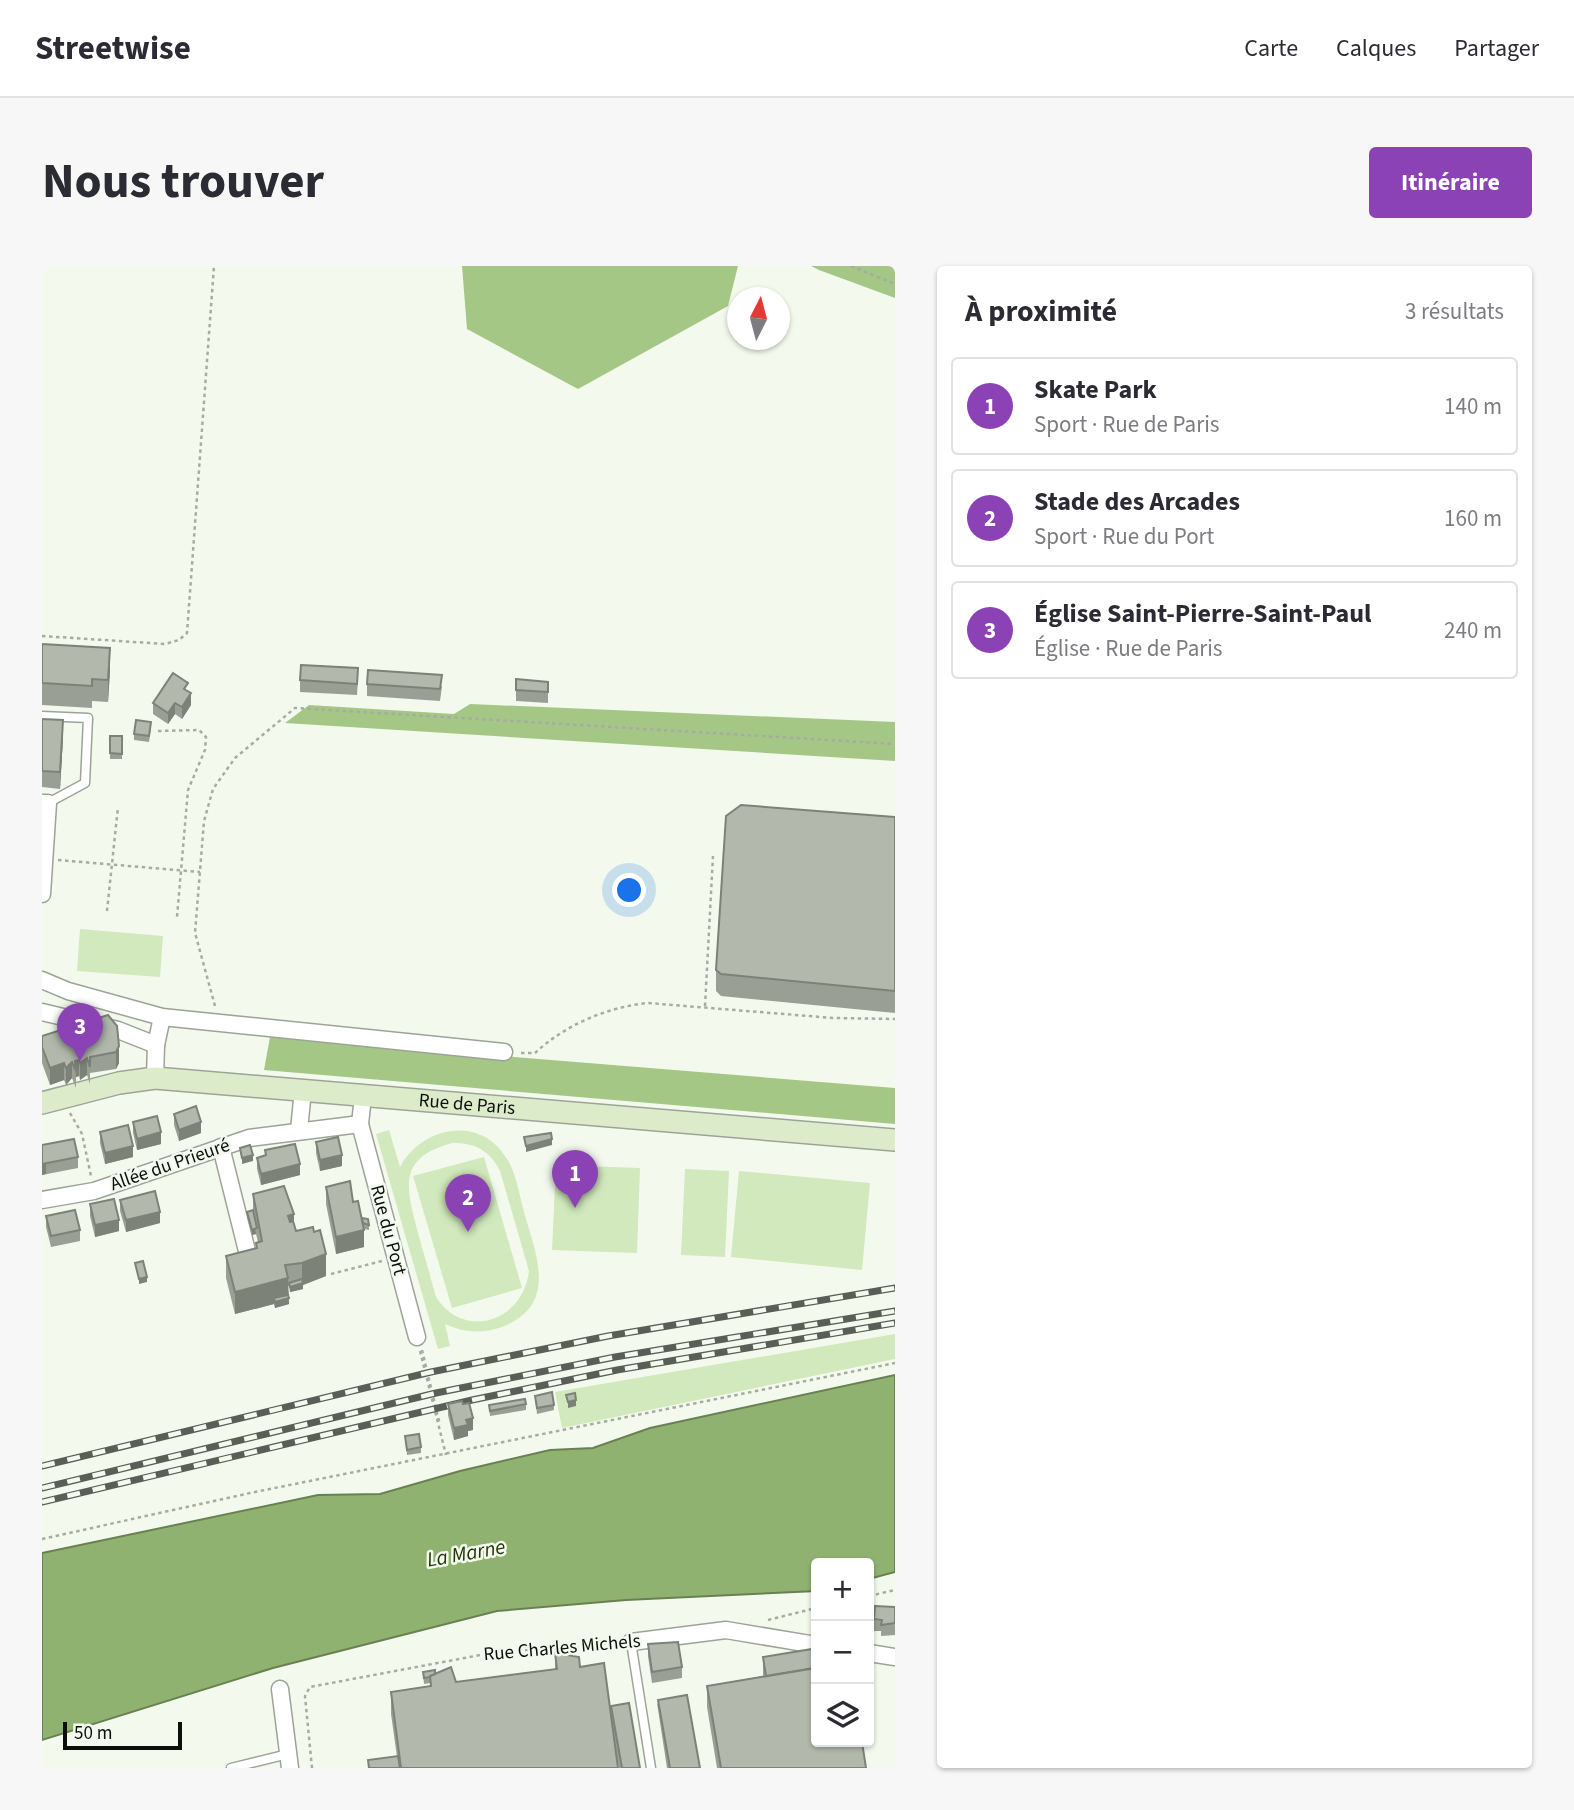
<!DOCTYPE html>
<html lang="fr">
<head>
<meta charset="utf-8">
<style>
	:root { --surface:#fff; --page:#f7f7f7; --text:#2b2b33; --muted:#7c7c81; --line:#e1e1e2; --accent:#8b42b5 }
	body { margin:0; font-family:"Source Sans 3",sans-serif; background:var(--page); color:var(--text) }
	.controls { position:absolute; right:21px; bottom:21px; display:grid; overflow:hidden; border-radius:7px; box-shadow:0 2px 5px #0004 }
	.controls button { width:63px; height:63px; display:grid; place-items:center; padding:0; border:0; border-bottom:2px solid var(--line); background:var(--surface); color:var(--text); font:35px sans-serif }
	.compass { position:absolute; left:685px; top:21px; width:63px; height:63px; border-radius:50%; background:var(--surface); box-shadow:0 2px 5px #0004; rotate:6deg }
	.scale { position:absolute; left:21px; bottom:18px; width:119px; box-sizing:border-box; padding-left:7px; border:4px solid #0d0f0b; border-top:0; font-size:19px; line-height:24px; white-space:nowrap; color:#0d0f0b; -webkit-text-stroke:5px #f3faed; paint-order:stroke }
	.you { position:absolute; left:588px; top:625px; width:24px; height:24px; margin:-18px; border:5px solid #fff; border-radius:50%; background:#1a73e8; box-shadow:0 0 0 10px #1a73e833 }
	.badge { display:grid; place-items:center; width:46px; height:46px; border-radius:50%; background:var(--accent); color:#fff; font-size:23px; font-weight:700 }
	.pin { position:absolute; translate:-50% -58px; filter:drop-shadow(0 2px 4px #0008) }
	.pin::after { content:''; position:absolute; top:37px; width:24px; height:21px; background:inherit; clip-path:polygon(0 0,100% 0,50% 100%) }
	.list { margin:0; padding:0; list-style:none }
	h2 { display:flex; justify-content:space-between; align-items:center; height:91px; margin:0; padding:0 28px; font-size:30px }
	h2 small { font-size:23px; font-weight:400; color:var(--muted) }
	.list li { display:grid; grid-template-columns:46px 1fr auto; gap:21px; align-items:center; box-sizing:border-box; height:98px; margin:0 14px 14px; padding:0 14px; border:2px solid var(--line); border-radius:7px }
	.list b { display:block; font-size:26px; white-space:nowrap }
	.list p { margin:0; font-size:23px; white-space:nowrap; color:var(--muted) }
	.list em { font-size:23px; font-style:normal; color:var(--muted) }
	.icon { flex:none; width:38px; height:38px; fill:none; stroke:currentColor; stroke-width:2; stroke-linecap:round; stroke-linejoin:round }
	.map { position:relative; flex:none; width:853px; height:1502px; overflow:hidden; border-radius:7px }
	header { display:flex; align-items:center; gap:42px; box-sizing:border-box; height:98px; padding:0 35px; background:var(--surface); border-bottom:2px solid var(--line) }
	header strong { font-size:33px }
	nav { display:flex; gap:38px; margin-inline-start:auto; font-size:24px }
	.intro { display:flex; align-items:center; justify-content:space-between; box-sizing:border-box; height:168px; padding:0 42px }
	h1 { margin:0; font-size:49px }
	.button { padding:18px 32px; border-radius:7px; background:var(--accent); color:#fff; font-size:24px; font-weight:700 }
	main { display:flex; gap:42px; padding:0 42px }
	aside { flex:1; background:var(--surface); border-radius:7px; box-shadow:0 2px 5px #0004 }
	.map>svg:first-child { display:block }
	.green { fill:#d1e9bc; fill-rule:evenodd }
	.forest { fill:#a5c786 }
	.water { fill:#90b271; stroke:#698152; stroke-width:2 }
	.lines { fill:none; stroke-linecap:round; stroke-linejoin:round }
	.service-casing { stroke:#9da497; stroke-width:11 }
	.minor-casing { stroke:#9da497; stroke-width:19 }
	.secondary-casing { stroke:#9da497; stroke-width:24 }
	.path { stroke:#a7aca2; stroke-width:2.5; stroke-dasharray:3.5 3.5; stroke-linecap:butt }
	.service { stroke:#fff; stroke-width:8 }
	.minor { stroke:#fff; stroke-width:16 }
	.secondary { stroke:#dcecca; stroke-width:21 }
	.rail-casing { stroke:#5a5e57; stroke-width:7 }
	.rail { stroke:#f3faed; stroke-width:4.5; stroke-dasharray:13; stroke-linecap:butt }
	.wall { fill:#999f94 }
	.shaded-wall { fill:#7d8278 }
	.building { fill:#b2b9ac; stroke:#7d8278; stroke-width:2 }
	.labels { text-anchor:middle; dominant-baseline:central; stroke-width:5; stroke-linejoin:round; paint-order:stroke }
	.street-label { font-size:19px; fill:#0d0f0b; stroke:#f3faed }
	.water-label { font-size:21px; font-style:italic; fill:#1d3202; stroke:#f3faed }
</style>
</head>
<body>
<header>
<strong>Streetwise</strong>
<nav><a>Carte</a><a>Calques</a><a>Partager</a></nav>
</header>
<div class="intro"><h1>Nous trouver</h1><a class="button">Itinéraire</a></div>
<main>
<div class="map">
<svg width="853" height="1502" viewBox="0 0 853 1502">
	<rect width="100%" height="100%" fill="#f3faed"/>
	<g class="green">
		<polygon points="38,663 121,670 118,711 35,705"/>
		<path d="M347,864L358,901C378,862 436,848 463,890C474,905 477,928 482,946C494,989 517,1039 460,1061C440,1068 422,1067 403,1058L408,1080L396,1083L334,868ZM410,877C434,877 447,884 458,905L487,1005C481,1056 422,1075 394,1031C388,1009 382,988 376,967C364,921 355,892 410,877Z"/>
		<polygon points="442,891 480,1022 410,1042 371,910"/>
		<polygon points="514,899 598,902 595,987 510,984"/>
		<polygon points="643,903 687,905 683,991 639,989"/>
		<polygon points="697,905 828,917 820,1004 689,991"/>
		<polygon points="853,1068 853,1093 520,1162 513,1126"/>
	</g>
	<g class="forest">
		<polygon points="420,0 696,0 686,40 536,123 425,63"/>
		<polygon points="769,0 853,0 853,32 777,4"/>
		<polygon points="428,438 853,456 853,495 243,457 267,439 412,448"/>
		<polygon points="228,771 853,822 853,858 222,804"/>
	</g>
	<polygon class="water" points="853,1109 853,1306 827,1313 827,1297 774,1297 774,1325 584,1334 455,1345 231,1402 0,1474 0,1287 276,1229 338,1228 418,1205 508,1184 551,1182 608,1162"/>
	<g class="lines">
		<g class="service-casing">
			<g id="service">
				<polyline points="0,450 46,452 43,517 6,537"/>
				<polyline points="589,1376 609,1502"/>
				<polyline points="189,1502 246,1488"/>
			</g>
		</g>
		<g class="minor-casing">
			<g id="minor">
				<polyline points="0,537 6,537 0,628"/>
				<polyline points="0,714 26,725 120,751 462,786"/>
				<polyline points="0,746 76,764 114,779"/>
				<polyline points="113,812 114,779 120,751"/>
				<polyline points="318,858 375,1071"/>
				<polyline points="257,864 261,824"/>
				<polyline points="179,881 209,1001"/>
				<polyline points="0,934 52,925 207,872 318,858 321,830"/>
				<polyline points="589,1376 684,1364 774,1379"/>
				<polyline points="827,1387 853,1391"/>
				<polyline points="238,1423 248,1502"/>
			</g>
		</g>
		<g class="secondary-casing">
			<g id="secondary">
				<path id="s1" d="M0,837L77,817L113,812L853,874"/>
			</g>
		</g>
		<g class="path">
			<polyline points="809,0 853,18"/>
			<polyline points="0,370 123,378 137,374 145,367 172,0"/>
			<polyline points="116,465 157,464 164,471 163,484 146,524 135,651"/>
			<polyline points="16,594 158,606"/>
			<polyline points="65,645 76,541"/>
			<polyline points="173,740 153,667 162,555 171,523 193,492 253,442 853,478"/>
			<polyline points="663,740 671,590"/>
			<path d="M479,787H493C523,759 565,741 606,737L791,752L853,753"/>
			<polyline points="28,847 40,868 49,910"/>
			<polyline points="289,1008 340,995"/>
			<polyline points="380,1084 398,1159"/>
			<polyline points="378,1085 404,1189"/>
			<polyline points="0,1273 208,1227 853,1097"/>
			<polyline points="827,1330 853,1324"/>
			<polyline points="726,1354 774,1342"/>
			<polyline points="270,1502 263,1430 268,1421 449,1387 574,1377"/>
		</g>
		<use href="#service" class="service"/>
		<use href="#minor" class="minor"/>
		<use href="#secondary" class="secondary"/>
		<g class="rail-casing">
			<g id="rail">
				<polyline points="0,1200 389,1106 566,1070 853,1022"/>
				<polyline points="0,1222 394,1127 573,1091 853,1045"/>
				<polyline points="0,1236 430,1134 575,1104 853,1057"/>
			</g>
		</g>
		<use href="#rail" class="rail"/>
	</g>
	<g class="wall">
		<polygon points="0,378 68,404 66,436 50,435 50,442 0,439"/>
		<polygon points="474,413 506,427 506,437 474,435"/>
		<polygon points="258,414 316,414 315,429 258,426"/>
		<polygon points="325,418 400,420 398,435 325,430"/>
		<polygon points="146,425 149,439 140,453 133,448 126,458 111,448 111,437"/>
		<polygon points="0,453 21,471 18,523 0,521"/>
		<polygon points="109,462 107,476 92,474 92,468"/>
		<rect x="68" y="470" width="12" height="23"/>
		<polygon points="853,551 853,747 679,730 674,725 674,704"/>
		<polygon points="66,749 77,797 74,803 48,807 48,818 45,809 38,814 37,810 34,811 34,822 30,812 24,819 22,814 8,819 0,797 0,770"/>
		<polygon points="132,848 159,867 137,875 132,859"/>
		<polygon points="91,856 119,878 95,884 91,867"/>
		<polygon points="58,866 91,891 63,898 58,877"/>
		<polygon points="274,876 300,900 278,905 274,887"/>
		<polygon points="0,879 36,891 36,902 0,909"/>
		<polygon points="223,884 258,909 219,919 215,903 215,892 223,890"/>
		<polygon points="284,921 311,936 320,952 327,959 327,964 322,963 322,981 294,988 284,938"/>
		<polygon points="211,928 252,957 254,965 284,1010 261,1019 261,1023 248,1026 247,1020 246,1020 247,1038 233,1042 232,1038 193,1048 184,1012 184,990 214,982 214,977 216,976 214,968 210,969 205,951 205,946 211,944"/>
		<polygon points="78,934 118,957 84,966 78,945"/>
		<polygon points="48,938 77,965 53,971 48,950"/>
		<polygon points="4,950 38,964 38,975 9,981 4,961"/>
		<polygon points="493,1130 512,1139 512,1144 495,1148"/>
		<polygon points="406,1138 431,1164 426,1165 426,1170 412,1174 406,1149"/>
		<polygon points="484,1138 484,1144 448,1150 447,1139"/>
		<polygon points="363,1170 379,1181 379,1187 365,1189"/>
		<polygon points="853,1341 853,1369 839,1370 839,1365 832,1365 832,1357 828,1356 828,1351"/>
		<polygon points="606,1378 640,1401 640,1412 610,1417 606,1390"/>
		<polygon points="513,1387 538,1401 569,1452 569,1440 598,1502 577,1502 572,1475 576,1502 326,1502 326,1494 355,1491 349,1448 349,1426 388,1420 388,1417 382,1418 381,1406 393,1408 414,1416 513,1404"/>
		<polygon points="721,1391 772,1402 824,1502 675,1502 665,1441 665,1420 721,1410"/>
		<polygon points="615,1437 658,1502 625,1502"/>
	</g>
	<g class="shaded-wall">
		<polygon points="68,382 68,404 66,436 66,414"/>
		<polygon points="149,427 149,439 140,453 140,441"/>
		<polygon points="133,437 133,448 126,458 126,447"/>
		<polygon points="21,454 21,471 18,523 18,506"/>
		<polygon points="77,780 77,797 74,803 74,786"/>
		<polygon points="45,792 45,809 38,814 38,797"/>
		<polygon points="37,794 37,810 34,811 33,795"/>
		<polygon points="30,796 30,812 24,819 24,802"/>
		<polygon points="22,797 22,814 8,819 8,802"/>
		<polygon points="159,856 159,867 137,875 137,864"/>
		<polygon points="119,866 119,878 95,884 95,873"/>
		<polygon points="510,873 510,879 484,886 484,880"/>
		<polygon points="91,880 91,891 63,898 63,887"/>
		<polygon points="211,889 211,895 200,898 200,892"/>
		<polygon points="300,889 300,900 278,905 278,894"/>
		<polygon points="4,897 4,908 0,909 0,898"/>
		<polygon points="258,898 258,909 219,919 219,908"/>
		<polygon points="118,946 118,957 84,966 84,954"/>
		<polygon points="252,948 252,970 246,950"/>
		<polygon points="77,954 77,965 53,971 53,959"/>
		<polygon points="213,963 214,968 210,969 210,964"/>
		<polygon points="322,964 322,981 294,988 294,971"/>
		<polygon points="284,988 284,1010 261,1019 261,1023 248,1026 248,1021 260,1018 260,997"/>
		<polygon points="105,1011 105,1016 97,1018 97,1013"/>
		<polygon points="246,1012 247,1038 233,1042 232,1032 232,1038 193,1048 193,1026"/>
		<polygon points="534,1134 534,1140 526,1142 526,1136"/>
		<polygon points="431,1152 431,1164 426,1165 426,1170 412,1174 412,1162 424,1154"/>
	</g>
	<g class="building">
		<polygon points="0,378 68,382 66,414 50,413 50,420 0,417"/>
		<polygon points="259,399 316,402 315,418 258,414"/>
		<polygon points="326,404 400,409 398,423 325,418"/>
		<polygon points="131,407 146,417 142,423 149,427 140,441 133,437 126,447 111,437"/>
		<polygon points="474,413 506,416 506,426 474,424"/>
		<polygon points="0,453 21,454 18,506 0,505"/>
		<polygon points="94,454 109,456 107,470 92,468"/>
		<polygon points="68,470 80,470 80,488 68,487"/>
		<polygon points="699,539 853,551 853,725 679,708 674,704 684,550"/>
		<polygon points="66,749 75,760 77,780 74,786 48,791 48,801 45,792 38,797 37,794 33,795 34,805 30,796 24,802 22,797 8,802 0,781 0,770"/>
		<polygon points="154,840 159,856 137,864 132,848"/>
		<polygon points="115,850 119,866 95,873 91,856"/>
		<polygon points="86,859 91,880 63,887 58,866"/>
		<polygon points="509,867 510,873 484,880 482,871"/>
		<polygon points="296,871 300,889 278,894 274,876"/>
		<polygon points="32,873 36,891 0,898 0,879"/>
		<polygon points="253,878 258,898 219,908 215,892 224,889 223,884"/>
		<polygon points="208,879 211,889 200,892 198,882"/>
		<polygon points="308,915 311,936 316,935 322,964 294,971 284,921"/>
		<polygon points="242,920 252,948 246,950 248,956 251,955 254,965 271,961 272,966 278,964 284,988 260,997 243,999 246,1012 193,1026 184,990 215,982 214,977 220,975 211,928"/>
		<polygon points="113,925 118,946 84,954 78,934"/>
		<polygon points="72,933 77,954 53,959 48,938"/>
		<polygon points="33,944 38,964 9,970 4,950"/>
		<polygon points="211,944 215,962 210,964 205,946"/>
		<polygon points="320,952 326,953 327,959 321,957"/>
		<polygon points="101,995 105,1011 97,1013 93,997"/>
		<polygon points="260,1013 261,1017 248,1021 247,1017"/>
		<polygon points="246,1029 247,1032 233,1036 232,1032"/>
		<polygon points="510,1126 512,1139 495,1142 493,1130"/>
		<polygon points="533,1127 534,1134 526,1136 524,1129"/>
		<polygon points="483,1133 484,1138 448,1145 447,1139"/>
		<polygon points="420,1135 421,1138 427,1137 431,1152 424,1154 426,1159 412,1162 406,1138"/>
		<polygon points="377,1168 379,1181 365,1184 363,1170"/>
		<polygon points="829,1340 833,1340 832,1351 828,1351"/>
		<polygon points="833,1340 853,1341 853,1357 839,1359 840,1354 832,1353"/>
		<polygon points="636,1376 640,1401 610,1406 606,1378"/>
		<polygon points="770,1383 772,1402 724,1410 721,1391"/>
		<polygon points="513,1387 537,1391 538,1401 562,1397 576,1502 359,1502 349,1426 389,1420 388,1410 409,1401 414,1416 515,1403"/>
		<polygon points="774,1402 774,1476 820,1476 824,1502 679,1502 665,1420"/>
		<polygon points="393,1404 393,1408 388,1410 388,1411 382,1412 381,1406"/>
		<polygon points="645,1429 658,1502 628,1502 616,1434"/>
		<polygon points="587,1437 598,1502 580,1502 569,1440"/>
		<polygon points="356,1490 358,1502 327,1502 326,1494"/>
	</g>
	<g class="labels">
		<g class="street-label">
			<text stroke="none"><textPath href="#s1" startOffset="429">Rue de Paris</textPath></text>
			<text transform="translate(128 899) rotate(-19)">Allée du Prieuré</text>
			<text transform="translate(346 964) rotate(75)">Rue du Port</text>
			<text transform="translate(520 1382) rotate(-5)">Rue Charles Michels</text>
		</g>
		<g class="water-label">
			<text transform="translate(424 1287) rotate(-10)">La Marne</text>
		</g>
	</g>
</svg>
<div class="controls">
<button>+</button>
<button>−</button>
<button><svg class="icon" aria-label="layers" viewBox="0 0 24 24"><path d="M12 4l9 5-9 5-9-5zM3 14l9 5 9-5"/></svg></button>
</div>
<svg class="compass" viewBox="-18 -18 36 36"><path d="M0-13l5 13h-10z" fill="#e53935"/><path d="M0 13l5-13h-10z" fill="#7c7c81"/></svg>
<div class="scale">50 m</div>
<div class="you"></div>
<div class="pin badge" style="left:533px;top:942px">1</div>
<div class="pin badge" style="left:426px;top:966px">2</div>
<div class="pin badge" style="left:38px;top:795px">3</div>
</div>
<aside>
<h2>À proximité<small>3 résultats</small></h2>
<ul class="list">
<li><span class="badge">1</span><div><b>Skate Park</b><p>Sport · Rue de Paris</p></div><em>140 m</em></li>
<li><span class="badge">2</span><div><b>Stade des Arcades</b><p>Sport · Rue du Port</p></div><em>160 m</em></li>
<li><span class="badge">3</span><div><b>Église Saint-Pierre-Saint-Paul</b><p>Église · Rue de Paris</p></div><em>240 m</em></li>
</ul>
</aside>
</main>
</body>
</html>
